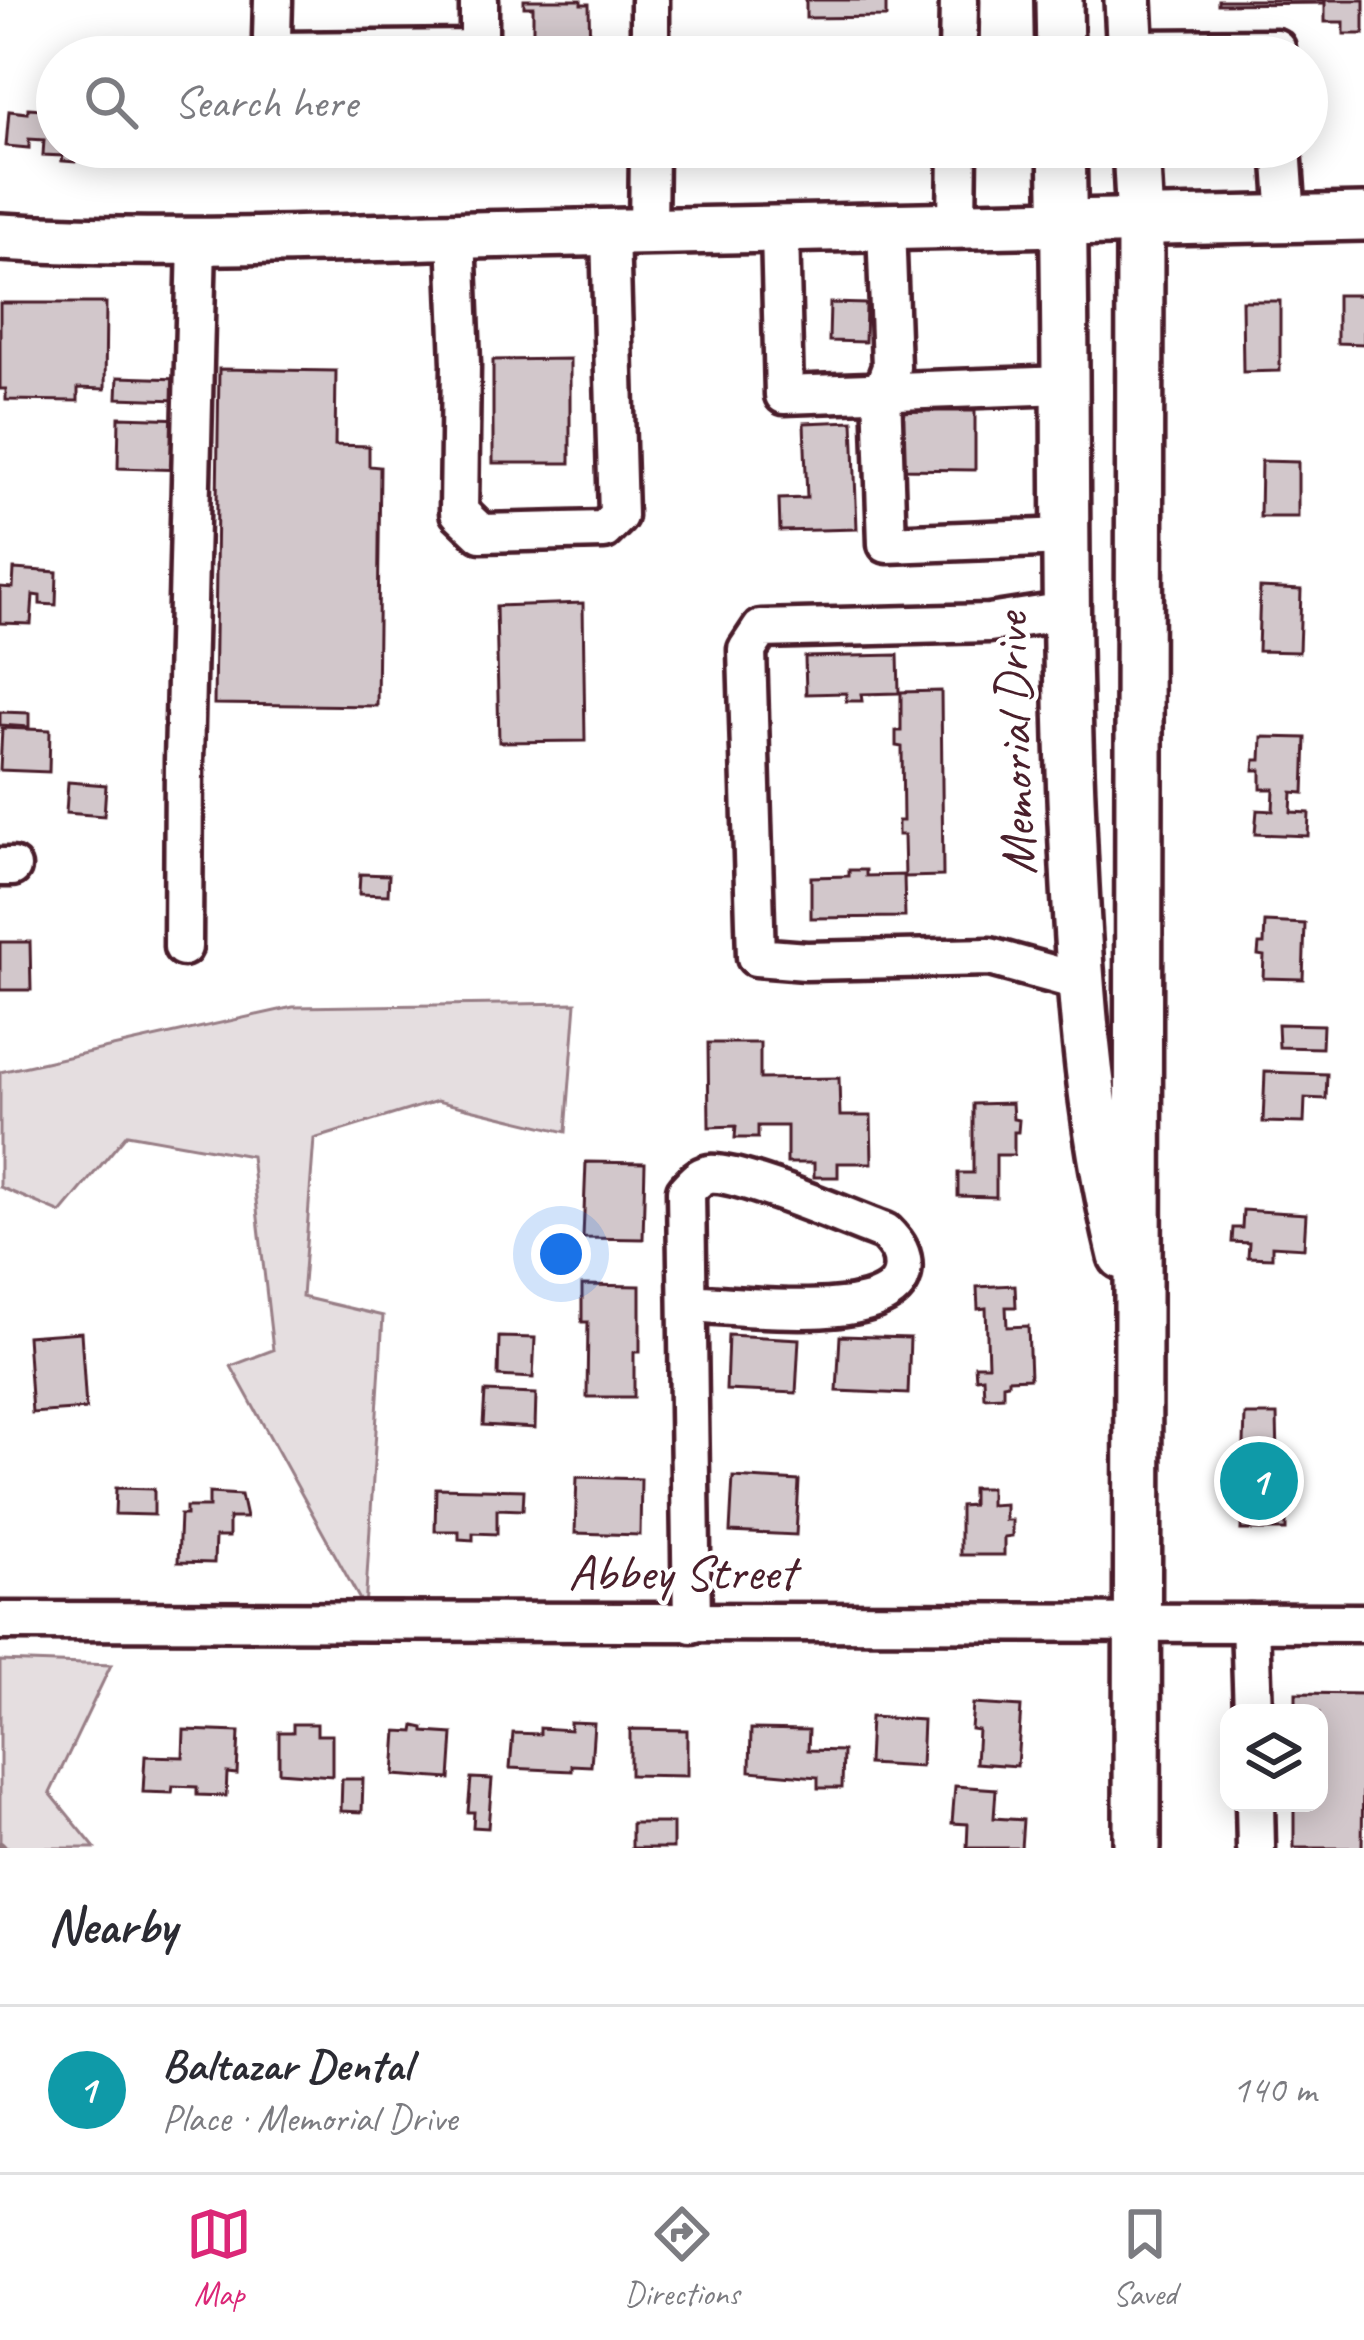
<!DOCTYPE html>
<html lang="en">
<head>
<meta charset="utf-8">
<style>
	:root { --surface:#fff; --page:#f2f2f3; --text:#2b2b33; --muted:#7c7c81; --line:#e1e1e2; --accent:#db2777 }
	body { margin:0; font-family:Caveat,sans-serif; background:var(--page); color:var(--text) }
	.controls { position:absolute; right:36px; bottom:36px; display:grid; overflow:hidden; border-radius:24px; box-shadow:0 6px 30px #0003 }
	.controls button { width:108px; height:108px; display:grid; place-items:center; padding:0; border:0; border-bottom:3px solid var(--line); background:var(--surface); color:var(--text); font:60px sans-serif }
	.you { position:absolute; left:561px; top:1254px; width:42px; height:42px; margin:-30px; border:9px solid #fff; border-radius:50%; background:#1a73e8; box-shadow:0 0 0 18px #1a73e833 }
	.badge { display:grid; place-items:center; width:78px; height:78px; border-radius:50%; background:var(--accent); color:#fff; font-size:39px; font-weight:700 }
	.pin { position:absolute; translate:-50% -50%; border:6px solid #fff; box-shadow:0 3px 12px #0006 }
	.list { margin:0; padding:0; list-style:none }
	h2 { display:flex; justify-content:space-between; align-items:center; height:156px; margin:0; padding:0 48px; font-size:51px }
	h2 small { font-size:39px; font-weight:400; color:var(--muted) }
	.list li { display:grid; grid-template-columns:78px 1fr auto; gap:36px; align-items:center; box-sizing:border-box; height:168px; padding:0 48px; border-top:3px solid var(--line) }
	.list b { display:block; font-size:45px; white-space:nowrap }
	.list p { margin:0; font-size:39px; white-space:nowrap; color:var(--muted) }
	.list em { font-size:39px; font-style:normal; color:var(--muted) }
	.icon { flex:none; width:66px; height:66px; fill:none; stroke:currentColor; stroke-width:2; stroke-linecap:round; stroke-linejoin:round }
	.map { position:relative; flex:none; width:1364px; height:1848px; overflow:hidden }
	.search { position:absolute; background:var(--surface); box-shadow:0 6px 30px #0003; left:36px; right:36px; top:36px; height:132px; display:flex; align-items:center; gap:30px; box-sizing:border-box; padding:0 42px; border-radius:66px; color:var(--muted); font-size:45px }
	.sheet { height:324px; background:var(--surface) }
	nav { display:flex; justify-content:space-around; align-items:center; box-sizing:border-box; height:168px; border-top:3px solid var(--line); background:var(--surface); font-size:33px; color:var(--muted) }
	nav a { display:grid; justify-items:center; gap:6px }
	nav .on { color:var(--accent) }
	.map>svg:first-child { display:block }
	.green { fill:#e5dee0; stroke:#987e86; stroke-width:3 }
	.lines { fill:none; stroke-linecap:round; stroke-linejoin:round }
	.stream { stroke:#91787e; stroke-width:10 }
	.building { fill:#d2c7cb; stroke:#4a1f2b; stroke-width:3 }
	.minor-casing { stroke:#4a1f2b; stroke-width:45 }
	.major-casing { stroke:#4a1f2b; stroke-width:54 }
	.minor { stroke:#fff; stroke-width:36 }
	.major { stroke:#fff; stroke-width:45 }
	.labels { text-anchor:middle; dominant-baseline:central; stroke-width:9; stroke-linejoin:round; paint-order:stroke }
	.street-label { font-size:51px; fill:#4a1f2b; stroke:#fff }
</style>
</head>
<body>
<div class="map">
<svg width="1364" height="1848" viewBox="0 0 1364 1848">
	<rect width="100%" height="100%" fill="#fff"/>
	<filter id="ink" filterUnits="userSpaceOnUse"><feTurbulence type="fractalNoise" baseFrequency=".00833" numOctaves="2"/><feDisplacementMap in="SourceGraphic" scale="24" xChannelSelector="R" yChannelSelector="G"/><feConvolveMatrix kernelMatrix="1 2 1 2 8 2 1 2 1" color-interpolation-filters="sRGB"/></filter>
	<g filter="url(#ink)">
		<g class="green">
			<polygon points="576,1003 566,1132 437,1101 314,1139 302,1297 383,1316 365,1609 231,1366 273,1350 251,1156 127,1134 61,1213 0,1187 0,1072 293,1007"/>
			<polygon points="0,1661 111,1665 50,1793 95,1848 0,1848"/>
		</g>
		<g class="lines">
			<polyline class="stream" points="0,1846 2,1848"/>
		</g>
		<g class="building">
			<polygon points="524,0 581,0 581,4 589,4 590,57 533,57 533,7 524,7"/>
			<polygon points="806,0 886,0 886,17 806,18"/>
			<polygon points="1218,0 1325,0 1325,3 1218,4"/>
			<polygon points="1325,0 1364,0 1364,34 1344,34 1344,22 1325,22"/>
			<polygon points="892,53 892,57 836,57 836,54"/>
			<polygon points="28,108 57,110 57,147 95,147 94,158 76,157 75,162 62,161 63,156 43,155 44,140 29,139 29,148 6,146 9,111 28,113"/>
			<polygon points="227,147 288,147 288,152 227,154"/>
			<polygon points="822,147 894,147 894,149 822,150"/>
			<polygon points="1337,295 1364,295 1364,344 1337,343"/>
			<polygon points="1242,301 1280,301 1280,371 1243,372"/>
			<polygon points="0,303 106,303 105,389 78,388 78,401 6,400 6,389 0,389"/>
			<polygon points="830,303 866,304 865,342 829,341"/>
			<polygon points="570,359 570,463 493,463 493,360"/>
			<polygon points="219,369 336,371 335,445 369,446 369,466 380,467 377,706 214,704"/>
			<polygon points="118,377 179,379 179,400 117,398"/>
			<polygon points="896,411 975,411 975,470 896,469"/>
			<polygon points="119,417 186,419 185,470 118,468"/>
			<polygon points="853,421 857,529 780,531 779,499 807,498 804,423"/>
			<polygon points="1261,461 1298,462 1298,517 1260,517"/>
			<polygon points="14,569 57,572 56,605 40,604 40,596 33,595 31,624 0,623 0,587 13,588"/>
			<polygon points="1260,588 1301,590 1299,652 1258,651"/>
			<polygon points="583,603 585,741 499,742 496,606"/>
			<polygon points="898,655 899,693 861,694 862,701 846,701 846,693 806,694 805,657"/>
			<polygon points="941,691 943,876 905,877 904,835 898,835 898,821 903,821 902,747 896,746 896,731 901,731 901,692"/>
			<polygon points="0,712 29,713 29,727 0,725"/>
			<polygon points="2,728 50,730 49,772 0,770"/>
			<polygon points="1262,737 1306,738 1304,793 1292,792 1291,812 1309,813 1308,836 1255,834 1257,810 1273,811 1274,789 1261,789 1261,770 1254,770 1255,760 1261,760"/>
			<polygon points="68,782 106,785 104,816 66,813"/>
			<polygon points="849,870 866,870 866,876 904,875 905,917 811,918 811,877 849,876"/>
			<polygon points="360,874 389,875 388,895 359,894"/>
			<polygon points="1265,922 1305,924 1303,979 1263,978 1264,956 1258,955 1259,944 1264,944"/>
			<polygon points="0,942 30,942 31,990 0,990"/>
			<polygon points="1278,1024 1323,1025 1322,1048 1279,1047"/>
			<polygon points="708,1043 760,1043 760,1079 839,1078 840,1116 871,1116 872,1163 838,1163 838,1177 814,1177 814,1163 787,1163 787,1126 758,1126 758,1138 735,1138 736,1126 709,1127"/>
			<polygon points="1265,1072 1327,1074 1326,1099 1305,1098 1304,1123 1263,1122"/>
			<polygon points="1012,1103 1013,1119 1019,1120 1018,1132 1014,1132 1014,1155 996,1155 996,1197 958,1196 958,1173 973,1173 973,1104"/>
			<polygon points="586,1162 645,1163 643,1239 583,1238"/>
			<polygon points="1243,1210 1306,1214 1304,1248 1272,1246 1272,1258 1248,1257 1249,1243 1232,1242 1233,1228 1242,1228"/>
			<polygon points="582,1285 640,1286 640,1352 634,1352 634,1397 587,1397 588,1322 582,1322"/>
			<polygon points="1015,1285 1016,1307 1006,1307 1007,1327 1028,1326 1030,1378 1008,1379 1008,1383 1003,1384 1003,1396 984,1397 983,1377 976,1378 975,1365 988,1365 986,1308 978,1309 977,1287"/>
			<polygon points="81,1332 86,1409 32,1413 27,1336"/>
			<polygon points="728,1335 799,1339 796,1393 726,1390"/>
			<polygon points="840,1336 910,1338 908,1394 837,1391"/>
			<polygon points="499,1337 535,1338 533,1378 498,1376"/>
			<polygon points="485,1392 536,1394 535,1428 483,1425"/>
			<polygon points="1245,1415 1277,1415 1279,1505 1286,1505 1286,1530 1241,1530"/>
			<polygon points="577,1477 641,1479 640,1535 575,1533"/>
			<polygon points="733,1477 799,1481 796,1535 730,1532"/>
			<polygon points="116,1488 154,1489 154,1515 115,1514"/>
			<polygon points="436,1488 524,1490 523,1510 497,1509 497,1534 473,1533 473,1540 459,1539 459,1531 435,1531"/>
			<polygon points="972,1488 990,1488 990,1505 1005,1504 1005,1520 1012,1520 1012,1536 1004,1537 1004,1555 960,1555 960,1506 972,1505"/>
			<polygon points="209,1493 241,1495 246,1518 229,1518 229,1537 215,1537 214,1563 178,1562 180,1515 186,1515 186,1507 209,1507"/>
			<polygon points="1296,1693 1364,1694 1362,1848 1294,1848 1294,1803 1319,1803 1319,1713 1296,1713"/>
			<polygon points="973,1704 1021,1707 1017,1766 976,1763 978,1730 971,1729"/>
			<polygon points="870,1717 923,1720 921,1767 868,1764"/>
			<polygon points="570,1722 594,1723 591,1766 572,1765 572,1771 510,1768 513,1733 540,1734 540,1728 570,1730"/>
			<polygon points="293,1724 317,1724 317,1735 332,1735 332,1776 279,1772 279,1732 293,1732"/>
			<polygon points="415,1726 424,1728 424,1732 453,1734 450,1779 394,1775 397,1731 414,1732"/>
			<polygon points="630,1729 687,1730 687,1776 630,1775"/>
			<polygon points="751,1729 809,1730 808,1750 843,1751 842,1788 818,1788 818,1777 750,1771"/>
			<polygon points="184,1730 239,1732 237,1774 227,1773 226,1796 197,1795 197,1787 173,1786 172,1793 143,1792 145,1756 183,1757"/>
			<polygon points="471,1778 492,1779 488,1828 473,1827 474,1812 468,1812"/>
			<polygon points="342,1779 363,1779 362,1812 341,1811"/>
			<polygon points="955,1786 996,1789 994,1818 1023,1820 1021,1848 967,1848 968,1824 952,1823"/>
			<rect x="632" y="1823" width="41" height="25"/>
		</g>
		<g class="lines">
			<g class="minor-casing">
				<g id="minor">
					<polyline points="273,0 272,37 278,51 472,49 479,41 479,0"/>
					<polyline points="1130,49 1276,48 1276,57"/>
					<polyline points="650,57 650,0"/>
					<polyline points="958,57 959,0"/>
					<polyline points="1282,147 1287,219"/>
					<polyline points="957,222 958,147"/>
					<polyline points="886,225 891,367 882,391 887,544 1066,537"/>
					<polyline points="780,230 784,395 1065,385"/>
					<polyline points="648,232 649,147"/>
					<polyline points="456,235 461,364 459,512 481,533 604,530 618,516 610,233"/>
					<polyline points="1067,611 989,623 761,629 747,650 756,957 806,961 990,957 1081,982"/>
					<polyline points="0,867 12,867"/>
					<polyline points="183,947 184,761 197,242"/>
					<path d="M690,1303C733,1305 891,1327 902,1273C905,1255 897,1244 885,1232C852,1220 738,1170 709,1174C699,1176 693,1183 686,1191L692,1624"/>
					<polyline points="0,1621 1364,1623"/>
					<polyline points="1250,1623 1253,1713"/>
					<polyline points="1255,1803 1256,1848"/>
				</g>
			</g>
			<g class="major-casing">
				<g id="major">
					<polyline points="1059,0 1060,57"/>
					<polyline points="1128,0 1131,57"/>
					<path d="M1062,147C1068,372 1062,597 1072,822C1078,968 1087,1114 1122,1256"/>
					<polyline points="1136,147 1140,221 1137,1848"/>
					<path d="M0,237C176,247 351,237 527,234C806,228 1085,222 1364,217"/>
				</g>
			</g>
			<use href="#minor" class="minor"/>
			<use href="#major" class="major"/>
		</g>
	</g>
	<g class="labels">
		<g class="street-label">
			<text transform="translate(1014 744) rotate(-92)">Memorial Drive</text>
			<text x="682" y="1572">Abbey Street</text>
		</g>
	</g>
</svg>
<div class="controls">
<button><svg class="icon" aria-label="layers" viewBox="0 0 24 24"><path d="M12 4l9 5-9 5-9-5zM3 14l9 5 9-5"/></svg></button>
</div>
<div class="you"></div>
<div class="pin badge" style="left:1259px;top:1481px;background:#0f9aa8">1</div>
<div class="search"><svg class="icon" aria-label="search" viewBox="0 0 24 24"><circle cx="10" cy="10" r="6"/><path d="M15 15l6 6"/></svg>Search here</div>
</div>
<section class="sheet">
<h2>Nearby<small></small></h2>
<ul class="list">
<li><span class="badge" style="background:#0f9aa8">1</span><div><b>Baltazar Dental</b><p>Place · Memorial Drive</p></div><em>140 m</em></li>
</ul>
</section>
<nav>
<a class="on"><svg class="icon" aria-label="map" viewBox="0 0 24 24"><path d="M3 6l6-2 6 2 6-2v14l-6 2-6-2-6 2zM9 4v14M15 6v14"/></svg>Map</a>
<a><svg class="icon" aria-label="directions" viewBox="0 0 24 24"><path d="M12 3l9 9-9 9-9-9zM9 14v-3h6M13 9l2 2-2 2"/></svg>Directions</a>
<a><svg class="icon" aria-label="saved" viewBox="0 0 24 24"><path d="M7 4h10v16l-5-4-5 4z"/></svg>Saved</a>
</nav>
</body>
</html>
